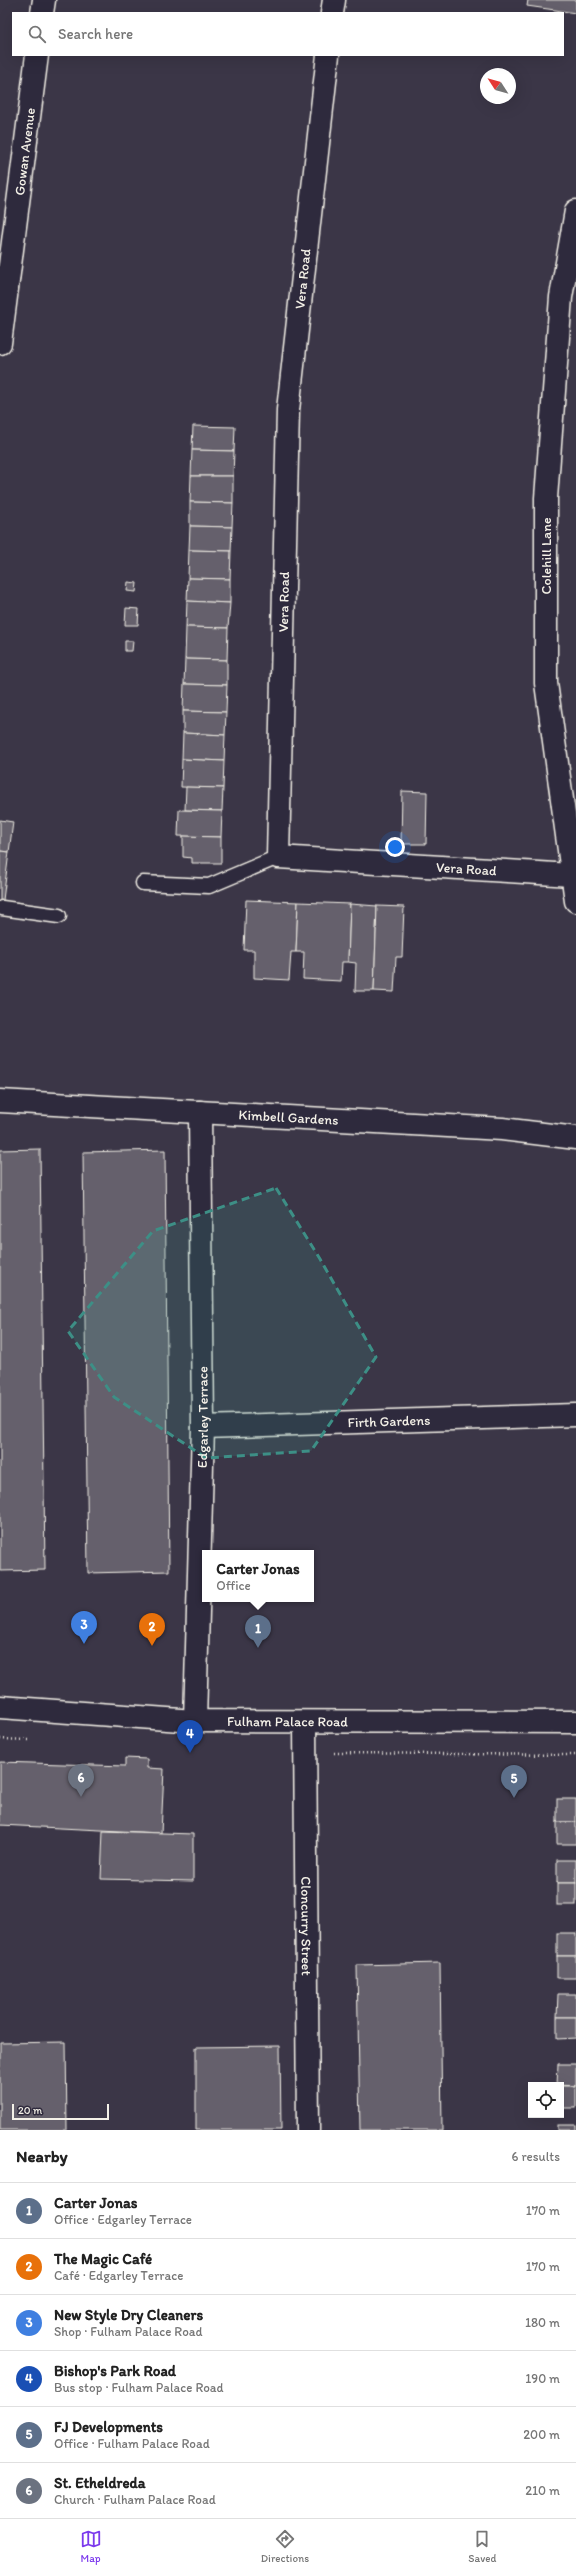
<!DOCTYPE html>
<html lang="en">
<head>
<meta charset="utf-8">
<style>
	:root { --surface:#fff; --page:#f2f2f2; --text:#222; --muted:#767676; --line:#e0e0e0; --accent:#7c3aed }
	body { margin:0; font-family:Itim,sans-serif; background:var(--page); color:var(--text) }
	.controls { position:absolute; right:12px; bottom:12px; display:grid; overflow:hidden; border-radius:0px; box-shadow:0 4px 16px #0002 }
	.controls button { width:36px; height:36px; display:grid; place-items:center; padding:0; border:0; border-bottom:1px solid var(--line); background:var(--surface); color:var(--text); font:20px sans-serif }
	.compass { position:absolute; left:480px; top:68px; width:36px; height:36px; border-radius:50%; background:var(--surface); box-shadow:0 4px 16px #0002; rotate:306deg }
	.scale { position:absolute; left:12px; bottom:10px; width:97px; box-sizing:border-box; padding-left:4px; border:2px solid #f4f1e8; border-top:0; font-size:11px; line-height:14px; white-space:nowrap; color:#f4f1e8; -webkit-text-stroke:3px #2f2a3d; paint-order:stroke }
	.you { position:absolute; left:395px; top:847px; width:14px; height:14px; margin:-10px; border:3px solid #fff; border-radius:50%; background:#1a73e8; box-shadow:0 0 0 6px #1a73e833 }
	.badge { display:grid; place-items:center; width:26px; height:26px; border-radius:50%; background:var(--accent); color:#fff; font-size:13px; font-weight:700 }
	.pin { position:absolute; translate:-50% -33px; filter:drop-shadow(0 1px 2px #0008) }
	.pin::after { content:''; position:absolute; top:21px; width:14px; height:12px; background:inherit; clip-path:polygon(0 0,100% 0,50% 100%) }
	.popup { position:absolute; left:202px; top:1550px; width:112px; height:52px; box-sizing:border-box; display:grid; place-content:center; border-radius:0px; background:var(--surface); filter:drop-shadow(0 1px 3px #0005); font-size:13px; white-space:nowrap; color:var(--muted) }
	.popup b { font-size:15px; color:var(--text) }
	.popup::after { content:''; position:absolute; left:50%; top:100%; margin-left:-8px; border:8px solid transparent; border-top-color:var(--surface) }
	.list { margin:0; padding:0; list-style:none }
	h2 { display:flex; justify-content:space-between; align-items:center; height:52px; margin:0; padding:0 16px; font-size:17px }
	h2 small { font-size:13px; font-weight:400; color:var(--muted) }
	.list li { display:grid; grid-template-columns:26px 1fr auto; gap:12px; align-items:center; box-sizing:border-box; height:56px; padding:0 16px; border-top:1px solid var(--line) }
	.list b { display:block; font-size:15px; white-space:nowrap }
	.list p { margin:0; font-size:13px; white-space:nowrap; color:var(--muted) }
	.list em { font-size:13px; font-style:normal; color:var(--muted) }
	.icon { flex:none; width:22px; height:22px; fill:none; stroke:currentColor; stroke-width:2; stroke-linecap:round; stroke-linejoin:round }
	.map { position:relative; flex:none; width:576px; height:2130px; overflow:hidden }
	.search { position:absolute; background:var(--surface); box-shadow:0 4px 16px #0002; left:12px; right:12px; top:12px; height:44px; display:flex; align-items:center; gap:10px; box-sizing:border-box; padding:0 14px; border-radius:0px; color:var(--muted); font-size:15px }
	.sheet { height:388px; background:var(--surface) }
	nav { display:flex; justify-content:space-around; align-items:center; box-sizing:border-box; height:56px; border-top:1px solid var(--line); background:var(--surface); font-size:11px; color:var(--muted) }
	nav a { display:grid; justify-items:center; gap:2px }
	nav .on { color:var(--accent) }
	.map>svg:first-child { display:block }
	.building { fill:#65616c; stroke:#f4f1e8 }
	.lines { fill:none; stroke-linecap:round; stroke-linejoin:round }
	.lane-casing { stroke:#f4f1e8; stroke-width:17 }
	.street-casing { stroke:#f4f1e8; stroke-width:25 }
	.primary-casing { stroke:#f4f1e8; stroke-width:25 }
	.path { stroke:#f4f1e8; stroke-width:2.5; stroke-dasharray:1 3; stroke-linecap:butt }
	.lane { stroke:#2f2a3d; stroke-width:14 }
	.street { stroke:#2f2a3d; stroke-width:22 }
	.primary { stroke:#2f2a3d; stroke-width:22 }
	.marked { fill:#3d8f86; fill-opacity:0.2; stroke:#3d8f86; stroke-width:3; stroke-dasharray:8 5; stroke-linejoin:round }
	.labels { text-anchor:middle; dominant-baseline:central; stroke-width:3; stroke-linejoin:round; paint-order:stroke }
	.street-label { font-size:14px; fill:#f4f1e8; stroke:#2f2a3d }
</style>
</head>
<body>
<div class="map">
<svg width="576" height="2130" viewBox="0 0 576 2130">
	<rect width="100%" height="100%" fill="#3b3647"/>
	<filter id="ink" filterUnits="userSpaceOnUse"><feTurbulence type="fractalNoise" baseFrequency=".025" numOctaves="2"/><feDisplacementMap in="SourceGraphic" scale="8" xChannelSelector="R" yChannelSelector="G"/><feConvolveMatrix kernelMatrix="1 2 1 2 8 2 1 2 1" color-interpolation-filters="sRGB"/></filter>
	<g filter="url(#ink)">
		<g class="building">
			<polygon points="528,0 576,0 576,13 527,6"/>
			<polygon points="193,426 235,427 234,451 192,450"/>
			<polygon points="192,450 234,451 233,476 191,476"/>
			<polygon points="191,476 233,476 233,503 190,502"/>
			<polygon points="190,502 233,503 232,527 190,526"/>
			<polygon points="190,526 232,527 231,551 189,550"/>
			<polygon points="189,550 231,551 230,579 188,578"/>
			<polygon points="188,578 230,579 230,603 187,601"/>
			<polygon points="128,582 137,583 136,592 127,591"/>
			<polygon points="187,601 230,603 228,628 186,627"/>
			<polygon points="126,608 139,609 138,625 125,625"/>
			<polygon points="186,627 228,628 227,660 185,659"/>
			<polygon points="125,641 133,641 132,651 125,651"/>
			<polygon points="185,659 227,660 227,685 184,684"/>
			<polygon points="184,684 227,685 226,712 183,711"/>
			<polygon points="183,711 226,712 225,735 183,733"/>
			<polygon points="183,733 225,735 224,761 182,759"/>
			<polygon points="182,759 224,761 223,788 181,787"/>
			<polygon points="186,787 223,788 222,811 185,810"/>
			<polygon points="402,791 427,792 426,844 401,844"/>
			<polygon points="179,810 222,811 221,837 178,836"/>
			<polygon points="0,820 13,822 9,852 0,851"/>
			<polygon points="183,836 221,837 221,863 192,863 192,858 183,857"/>
			<polygon points="0,851 9,852 2,908 0,908"/>
			<polygon points="246,900 298,902 296,952 291,952 289,980 254,978 254,950 244,950"/>
			<polygon points="298,902 350,904 348,962 342,962 341,981 303,979 304,952 296,952"/>
			<polygon points="350,904 377,906 374,991 355,991 356,963 348,962"/>
			<polygon points="377,906 404,907 402,957 396,957 394,992 374,991"/>
			<polygon points="40,1149 45,1570 0,1571 0,1150"/>
			<polygon points="165,1150 169,1571 88,1573 83,1152"/>
			<polygon points="125,1758 147,1759 147,1768 164,1769 161,1833 0,1825 0,1762 125,1766"/>
			<rect x="557" y="1799" width="19" height="23"/>
			<rect x="557" y="1822" width="19" height="22"/>
			<polygon points="103,1831 193,1834 193,1881 101,1879"/>
			<rect x="557" y="1860" width="19" height="23"/>
			<rect x="557" y="1883" width="19" height="22"/>
			<rect x="557" y="1933" width="19" height="23"/>
			<rect x="557" y="1956" width="19" height="22"/>
			<polygon points="440,1963 442,2130 360,2130 357,1965"/>
			<polygon points="558,1994 576,1994 576,2017 557,2017"/>
			<polygon points="557,2017 576,2017 576,2038 557,2039"/>
			<polygon points="66,2042 67,2130 0,2130 0,2043"/>
			<polygon points="280,2046 281,2130 196,2130 196,2047"/>
			<polygon points="558,2064 576,2064 576,2086 557,2085"/>
			<rect x="561" y="2086" width="15" height="22"/>
			<rect x="557" y="2125" width="19" height="5"/>
		</g>
		<g class="lines">
			<g class="lane-casing">
				<g id="lane">
					<polyline points="143,883 209,886 278,857"/>
					<polyline points="2,908 59,916"/>
				</g>
			</g>
			<g class="street-casing">
				<g id="street">
					<polyline points="42,13 44,0"/>
					<polyline points="332,13 334,0"/>
					<path id="s1" d="M328,55L288,410L278,857L571,875"/>
					<polyline points="576,211 561,297 546,498 546,683 576,901"/>
					<path id="s2" d="M0,343L37,55"/>
					<path id="s3" d="M0,1101L502,1129L576,1138"/>
					<path id="s4" d="M203,1427L576,1415"/>
					<path id="s5" d="M195,1721L203,1427L200,1112"/>
					<path id="s6" d="M305,1722L308,2130"/>
				</g>
			</g>
			<g class="primary-casing">
				<g id="primary">
					<path id="s7" d="M0,1707L195,1721L576,1722"/>
				</g>
			</g>
			<g class="path">
				<polyline points="0,1739 31,1740"/>
				<polyline points="334,1753 576,1755"/>
			</g>
			<use href="#lane" class="lane"/>
			<use href="#street" class="street"/>
			<use href="#primary" class="primary"/>
		</g>
	</g>
	<path class="marked" d="M276,1188L320,1259L376,1357L311,1451L206,1458L114,1397L68,1331L153,1231Z"/>
	<g class="labels">
		<g class="street-label">
			<text stroke="none"><textPath href="#s2" startOffset="193">Gowan Avenue</textPath></text>
			<text transform="translate(303 279) rotate(-84)">Vera Road</text>
			<text transform="translate(546 556) rotate(-90)">Colehill Lane</text>
			<text transform="translate(284 602) rotate(-89)">Vera Road</text>
			<text stroke="none"><textPath href="#s1" startOffset="993">Vera Road</textPath></text>
			<text stroke="none"><textPath href="#s3" startOffset="289">Kimbell Gardens</textPath></text>
			<text stroke="none"><textPath href="#s5" startOffset="304">Edgarley Terrace</textPath></text>
			<text stroke="none"><textPath href="#s4" startOffset="186">Firth Gardens</textPath></text>
			<text stroke="none"><textPath href="#s7" startOffset="288">Fulham Palace Road</textPath></text>
			<text stroke="none"><textPath href="#s6" startOffset="204">Cloncurry Street</textPath></text>
		</g>
	</g>
</svg>
<div class="controls">
<button><svg class="icon" aria-label="locate" viewBox="0 0 24 24"><circle cx="12" cy="12" r="6"/><path d="M12 2v4M12 18v4M2 12h4M18 12h4"/></svg></button>
</div>
<svg class="compass" viewBox="-18 -18 36 36"><path d="M0-13l5 13h-10z" fill="#e53935"/><path d="M0 13l5-13h-10z" fill="#767676"/></svg>
<div class="scale">20 m</div>
<div class="you"></div>
<div class="pin badge" style="left:258px;top:1648px;background:#5c6f8a">1</div>
<div class="popup"><b>Carter Jonas</b>Office</div>
<div class="pin badge" style="left:152px;top:1646px;background:#e8710a">2</div>
<div class="pin badge" style="left:84px;top:1644px;background:#3f7fe0">3</div>
<div class="pin badge" style="left:190px;top:1753px;background:#1a4fb4">4</div>
<div class="pin badge" style="left:514px;top:1798px;background:#5c6f8a">5</div>
<div class="pin badge" style="left:81px;top:1797px;background:#6b7280">6</div>
<div class="search"><svg class="icon" aria-label="search" viewBox="0 0 24 24"><circle cx="10" cy="10" r="6"/><path d="M15 15l6 6"/></svg>Search here</div>
</div>
<section class="sheet">
<h2>Nearby<small>6 results</small></h2>
<ul class="list">
<li><span class="badge" style="background:#5c6f8a">1</span><div><b>Carter Jonas</b><p>Office · Edgarley Terrace</p></div><em>170 m</em></li>
<li><span class="badge" style="background:#e8710a">2</span><div><b>The Magic Café</b><p>Café · Edgarley Terrace</p></div><em>170 m</em></li>
<li><span class="badge" style="background:#3f7fe0">3</span><div><b>New Style Dry Cleaners</b><p>Shop · Fulham Palace Road</p></div><em>180 m</em></li>
<li><span class="badge" style="background:#1a4fb4">4</span><div><b>Bishop's Park Road</b><p>Bus stop · Fulham Palace Road</p></div><em>190 m</em></li>
<li><span class="badge" style="background:#5c6f8a">5</span><div><b>FJ Developments</b><p>Office · Fulham Palace Road</p></div><em>200 m</em></li>
<li><span class="badge" style="background:#6b7280">6</span><div><b>St. Etheldreda</b><p>Church · Fulham Palace Road</p></div><em>210 m</em></li>
</ul>
</section>
<nav>
<a class="on"><svg class="icon" aria-label="map" viewBox="0 0 24 24"><path d="M3 6l6-2 6 2 6-2v14l-6 2-6-2-6 2zM9 4v14M15 6v14"/></svg>Map</a>
<a><svg class="icon" aria-label="directions" viewBox="0 0 24 24"><path d="M12 3l9 9-9 9-9-9zM9 14v-3h6M13 9l2 2-2 2"/></svg>Directions</a>
<a><svg class="icon" aria-label="saved" viewBox="0 0 24 24"><path d="M7 4h10v16l-5-4-5 4z"/></svg>Saved</a>
</nav>
</body>
</html>
